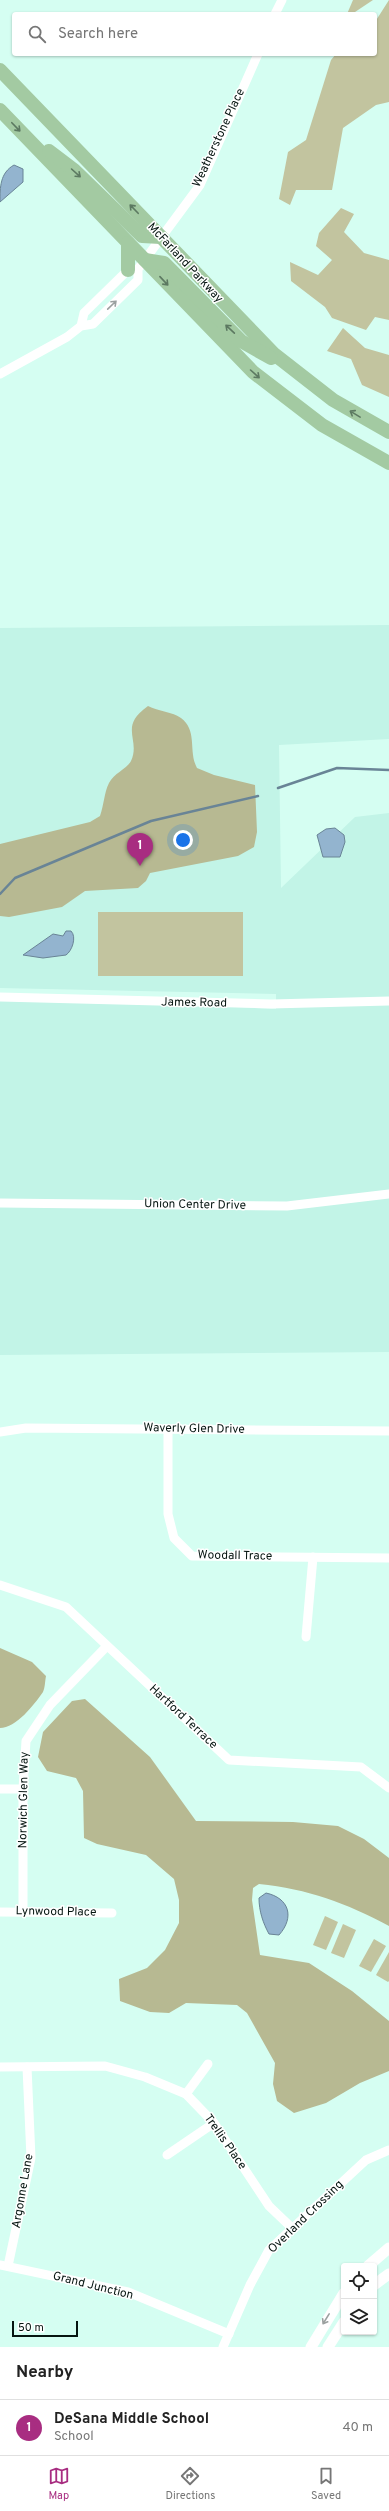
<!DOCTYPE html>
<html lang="en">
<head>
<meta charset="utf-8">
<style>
	:root { --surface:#fff; --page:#f2f2f2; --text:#222; --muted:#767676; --line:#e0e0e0; --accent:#a82d81 }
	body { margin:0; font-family:Overpass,sans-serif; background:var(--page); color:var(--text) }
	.controls { position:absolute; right:12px; bottom:12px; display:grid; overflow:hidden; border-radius:4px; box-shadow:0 1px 3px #0004 }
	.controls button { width:36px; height:36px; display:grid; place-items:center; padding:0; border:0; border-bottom:1px solid var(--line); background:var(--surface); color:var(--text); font:20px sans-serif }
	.scale { position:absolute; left:12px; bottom:10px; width:66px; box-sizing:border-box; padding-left:4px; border:2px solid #061511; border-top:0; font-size:11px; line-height:14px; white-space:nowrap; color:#061511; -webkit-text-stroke:3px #fff; paint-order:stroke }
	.you { position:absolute; left:183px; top:840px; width:14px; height:14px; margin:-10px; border:3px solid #fff; border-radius:50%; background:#1a73e8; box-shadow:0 0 0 6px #1a73e833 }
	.badge { display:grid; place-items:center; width:26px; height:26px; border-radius:50%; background:var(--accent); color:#fff; font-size:13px; font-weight:700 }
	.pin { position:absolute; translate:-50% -33px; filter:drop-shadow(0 1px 2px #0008) }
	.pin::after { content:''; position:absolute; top:21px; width:14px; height:12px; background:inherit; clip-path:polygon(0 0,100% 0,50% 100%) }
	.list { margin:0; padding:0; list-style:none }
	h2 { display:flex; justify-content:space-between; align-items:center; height:52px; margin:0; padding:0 16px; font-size:17px }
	h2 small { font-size:13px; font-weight:400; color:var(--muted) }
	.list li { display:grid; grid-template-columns:26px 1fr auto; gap:12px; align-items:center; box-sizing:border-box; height:56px; padding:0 16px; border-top:1px solid var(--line) }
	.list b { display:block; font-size:15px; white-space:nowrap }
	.list p { margin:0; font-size:13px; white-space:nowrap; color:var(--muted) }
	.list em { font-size:13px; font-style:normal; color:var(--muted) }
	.icon { flex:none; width:22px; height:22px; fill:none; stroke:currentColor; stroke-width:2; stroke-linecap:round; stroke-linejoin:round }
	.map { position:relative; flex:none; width:389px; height:2347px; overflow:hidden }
	.search { position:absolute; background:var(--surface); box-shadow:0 1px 3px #0004; left:12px; right:12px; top:12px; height:44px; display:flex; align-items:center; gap:10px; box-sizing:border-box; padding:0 14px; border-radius:4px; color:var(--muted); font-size:15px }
	.sheet { height:108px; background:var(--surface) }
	nav { display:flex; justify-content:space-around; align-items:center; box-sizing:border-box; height:56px; border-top:1px solid var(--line); background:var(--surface); font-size:11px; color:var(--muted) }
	nav a { display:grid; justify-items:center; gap:2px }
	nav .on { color:var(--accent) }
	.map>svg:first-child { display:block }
	.built { fill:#c2f4e7 }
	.green { fill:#c2c49f }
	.forest { fill:#b7b992 }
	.water { fill:#93b4cf; stroke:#698496 }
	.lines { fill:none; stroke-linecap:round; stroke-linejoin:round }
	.stream { stroke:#698496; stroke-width:2.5 }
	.minor { stroke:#fff; stroke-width:9 }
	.tertiary { stroke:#fff; stroke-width:11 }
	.primary { stroke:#a3caa2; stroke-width:14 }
	.oneway { stroke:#5c7961 }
	.oneway2 { stroke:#9ba1a0 }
	.labels { text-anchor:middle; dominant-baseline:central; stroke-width:3; stroke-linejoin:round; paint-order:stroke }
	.street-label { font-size:12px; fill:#061511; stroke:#fff }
</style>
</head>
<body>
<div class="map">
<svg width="389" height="2347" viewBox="0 0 389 2347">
	<rect width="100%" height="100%" fill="#d5fef2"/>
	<polygon class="built" points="389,625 389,739 279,745 281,888 355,817 389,813 389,1352 0,1355 0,995 276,1009 276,994 0,988 0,628"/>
	<g class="green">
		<polygon points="353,0 373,0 352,14 347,14"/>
		<polygon points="389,0 389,102 376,105 343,128 332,190 296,190 290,205 279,199 288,152 306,140 331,60 336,54 375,54 375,22"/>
		<polygon points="341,208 354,214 344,232 364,253 389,260 389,320 375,317 366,330 332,318 325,307 291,281 290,262 318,275 332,260 316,246 319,233"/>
		<polygon points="343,328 365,348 389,355 389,397 362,385 351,359 327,351"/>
		<rect x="98" y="912" width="145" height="64"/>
		<polygon points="325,1916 338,1922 326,1950 313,1945"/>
		<polygon points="343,1924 356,1930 344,1958 331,1953"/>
		<polygon points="374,1939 386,1946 371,1972 359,1966"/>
		<polygon points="389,1952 389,1981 388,1982 376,1975"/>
	</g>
	<g class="forest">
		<path d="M148,706C158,711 173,712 181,718C198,731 188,751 197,768L214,775L255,785L257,832L254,847L238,856L150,873L146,881L138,888L85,891L62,907L9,917L0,916V844L90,822L100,816C104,805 104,793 109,783C114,773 127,769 131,761C141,739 118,727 148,706Z"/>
		<path d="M0,1648L32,1662L46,1676C45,1681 45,1688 43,1692C34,1705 16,1728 0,1728Z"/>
		<path d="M85,1699L150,1757L196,1821L293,1822L338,1826L364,1839L389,1858V1926C346,1903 308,1889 259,1884L253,1888L252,1900L260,1955L309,1963L352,1991L389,2021V2071L360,2083L326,2103L294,2113L277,2101L273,2084L275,2063L247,2013L237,2005L186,2003L169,2013L150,2012L120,2001L119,1979L147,1968L165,1950L179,1923V1900L174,1879L146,1855L97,1844L84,1838L83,1791L76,1778L47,1771L38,1757L43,1732L72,1701Z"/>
	</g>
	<g class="water">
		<path d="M14,165L23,169V182L0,202C0,187 0,173 14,165Z"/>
		<polygon points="335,828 344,835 345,842 340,857 323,857 317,835 326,829"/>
		<path d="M66,931H71C77,937 72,951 66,955L43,958L23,955L53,934L63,936Z"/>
		<path d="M266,1893C289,1898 295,1917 279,1935L269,1934C263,1923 259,1911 259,1898Z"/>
	</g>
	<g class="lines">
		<g class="stream">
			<polyline points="278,788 337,768 389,770"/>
			<polyline points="0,894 15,878 151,821 258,796"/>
		</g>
		<g class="minor">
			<polyline points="275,14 282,0"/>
			<polyline points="81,326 84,313 128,270 132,270"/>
			<polyline points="0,374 67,337 81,326 93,324 138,280 138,269 200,185 258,54"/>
			<polyline points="0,997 271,1004 389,1001"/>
			<polyline points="0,1203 287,1206 389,1194"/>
			<polyline points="168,1429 168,1514 174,1538 192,1556 389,1558"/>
			<polyline points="0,1432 26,1428 389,1431"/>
			<polyline points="0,1585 66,1607 229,1760 361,1767 389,1788"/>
			<polyline points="306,1637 313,1557"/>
			<polyline points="0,1789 23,1789"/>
			<polyline points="0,1912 112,1913"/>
			<polyline points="23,1912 23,1789 26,1741 50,1705 107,1646"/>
			<polyline points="0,2067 105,2066 145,2077 186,2094 214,2123 269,2206 292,2228"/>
			<polyline points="186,2094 208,2064"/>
			<polyline points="167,2155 214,2123"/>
			<polyline points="0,2265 128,2292 229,2334"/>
			<polyline points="8,2266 31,2158 27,2067"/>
			<polyline points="223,2347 250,2285 269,2250 366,2160 389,2150"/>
		</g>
		<g class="tertiary">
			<polyline points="368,2266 389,2248"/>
			<polyline points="374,2285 389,2274"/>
			<polyline points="311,2347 344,2293"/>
			<polyline points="328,2347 344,2322"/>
		</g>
		<g class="primary">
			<polyline points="0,70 274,354 333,400 389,432"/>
			<polyline points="0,110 253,372 322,425 389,463"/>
			<polyline points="49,151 74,170 142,236 161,237"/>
			<polyline points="128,243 128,270"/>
			<polyline points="145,260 164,263 241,341 271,358"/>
		</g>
	</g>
	<defs><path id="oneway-shaft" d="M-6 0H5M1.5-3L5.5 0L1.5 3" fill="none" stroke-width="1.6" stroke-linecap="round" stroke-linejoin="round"/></defs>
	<g class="oneway">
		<use href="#oneway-shaft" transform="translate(16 127) rotate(46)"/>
		<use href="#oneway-shaft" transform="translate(76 173) rotate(42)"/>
		<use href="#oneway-shaft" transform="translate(134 209) rotate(-134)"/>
		<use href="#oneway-shaft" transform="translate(164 281) rotate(47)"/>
		<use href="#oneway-shaft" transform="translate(230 329) rotate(-137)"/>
		<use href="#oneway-shaft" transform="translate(255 374) rotate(42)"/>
		<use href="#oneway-shaft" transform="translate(355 414) rotate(-149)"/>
	</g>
	<g class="oneway2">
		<use href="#oneway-shaft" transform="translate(112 305) rotate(-44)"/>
		<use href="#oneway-shaft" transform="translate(326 2319) rotate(122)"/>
	</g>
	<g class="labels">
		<g class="street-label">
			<text transform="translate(219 138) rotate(-65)">Weatherstone Place</text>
			<text transform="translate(185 263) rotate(47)">McFarland Parkway</text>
			<text transform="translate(194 1003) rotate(1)">James Road</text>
			<text transform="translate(195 1205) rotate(1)">Union Center Drive</text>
			<text transform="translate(194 1429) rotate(1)">Waverly Glen Drive</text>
			<text transform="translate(235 1556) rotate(1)">Woodall Trace</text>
			<text transform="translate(183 1717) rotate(43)">Hartford Terrace</text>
			<text transform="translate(24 1800) rotate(-89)">Norwich Glen Way</text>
			<text transform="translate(56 1912) rotate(1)">Lynwood Place</text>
			<text transform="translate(225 2142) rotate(55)">Trellis Place</text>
			<text transform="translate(23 2191) rotate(-80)">Argonne Lane</text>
			<text transform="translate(306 2217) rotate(-44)">Overland Crossing</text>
			<text transform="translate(93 2286) rotate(14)">Grand Junction</text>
		</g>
	</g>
</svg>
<div class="controls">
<button><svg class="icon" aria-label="locate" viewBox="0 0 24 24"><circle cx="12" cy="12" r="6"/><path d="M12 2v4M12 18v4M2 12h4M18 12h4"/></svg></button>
<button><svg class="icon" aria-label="layers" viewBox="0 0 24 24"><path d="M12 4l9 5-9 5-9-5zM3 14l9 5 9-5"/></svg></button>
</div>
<div class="scale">50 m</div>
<div class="you"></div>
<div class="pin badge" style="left:140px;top:866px">1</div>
<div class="search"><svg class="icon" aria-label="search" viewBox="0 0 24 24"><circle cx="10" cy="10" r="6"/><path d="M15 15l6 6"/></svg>Search here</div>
</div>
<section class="sheet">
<h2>Nearby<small></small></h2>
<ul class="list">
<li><span class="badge">1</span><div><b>DeSana Middle School</b><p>School</p></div><em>40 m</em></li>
</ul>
</section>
<nav>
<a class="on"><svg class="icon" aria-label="map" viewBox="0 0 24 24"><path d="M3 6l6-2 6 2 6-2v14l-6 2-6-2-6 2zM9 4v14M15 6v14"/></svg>Map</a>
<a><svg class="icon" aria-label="directions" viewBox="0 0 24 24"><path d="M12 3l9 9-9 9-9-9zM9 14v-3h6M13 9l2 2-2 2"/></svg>Directions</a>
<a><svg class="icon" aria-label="saved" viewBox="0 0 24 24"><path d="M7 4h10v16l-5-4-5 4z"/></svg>Saved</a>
</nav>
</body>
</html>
